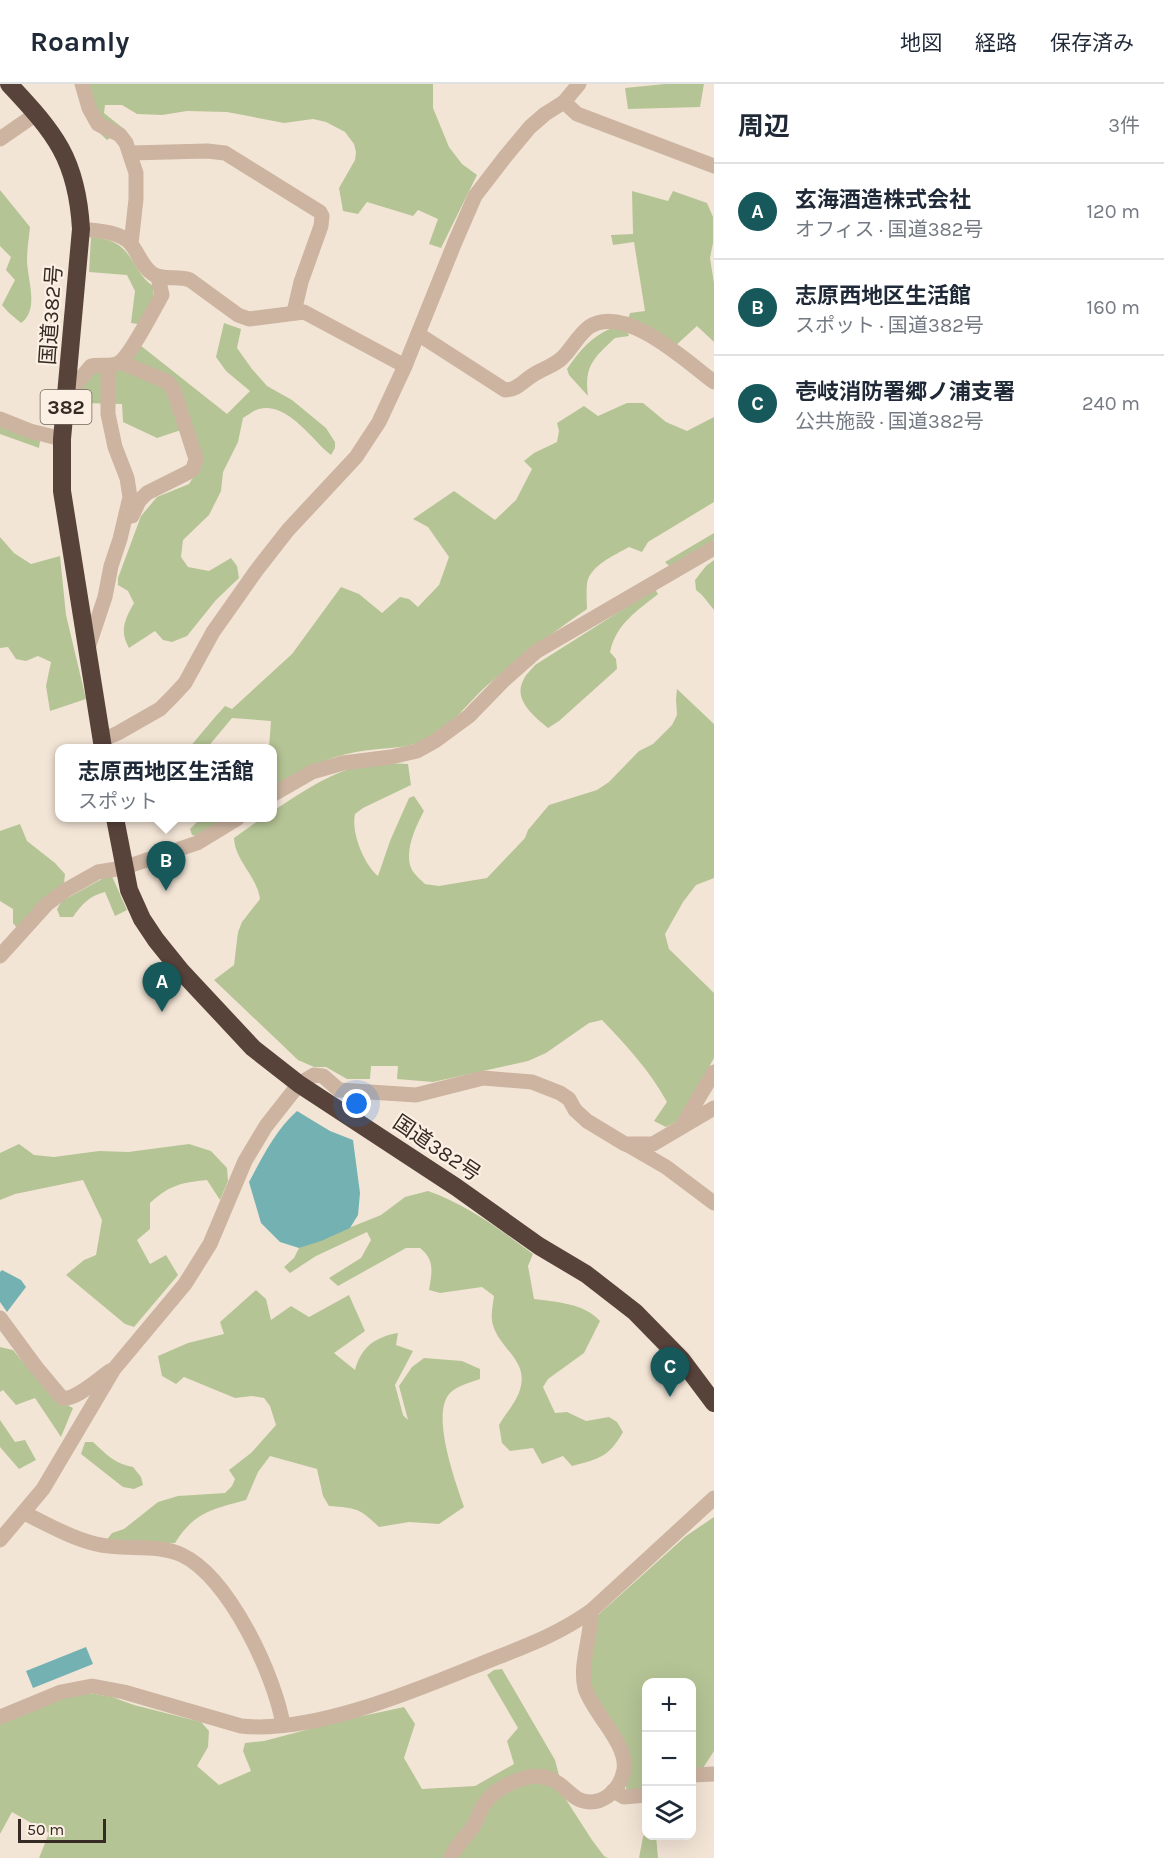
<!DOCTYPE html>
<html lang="ja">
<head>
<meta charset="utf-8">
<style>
	:root { --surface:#fff; --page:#f2f2f3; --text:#1f2937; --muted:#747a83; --line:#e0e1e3; --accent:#17585b }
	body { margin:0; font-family:Karla,"Noto Sans JP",sans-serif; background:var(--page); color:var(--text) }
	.controls { position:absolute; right:18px; bottom:18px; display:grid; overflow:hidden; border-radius:12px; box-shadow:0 6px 24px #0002 }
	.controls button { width:54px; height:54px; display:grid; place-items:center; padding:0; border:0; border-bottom:2px solid var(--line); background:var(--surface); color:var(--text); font:30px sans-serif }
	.scale { position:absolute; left:18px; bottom:15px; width:88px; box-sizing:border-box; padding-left:6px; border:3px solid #362a25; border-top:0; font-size:16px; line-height:21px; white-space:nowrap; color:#362a25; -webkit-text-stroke:4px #fbf0e3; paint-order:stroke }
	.you { position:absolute; left:357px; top:1020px; width:21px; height:21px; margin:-15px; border:4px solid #fff; border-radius:50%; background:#1a73e8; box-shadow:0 0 0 9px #1a73e833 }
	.badge { display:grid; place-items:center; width:39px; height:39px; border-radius:50%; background:var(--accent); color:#fff; font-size:20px; font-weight:700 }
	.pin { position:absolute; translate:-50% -50px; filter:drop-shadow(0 2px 3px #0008) }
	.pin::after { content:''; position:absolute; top:32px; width:21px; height:18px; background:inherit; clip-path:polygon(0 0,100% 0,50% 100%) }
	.popup { position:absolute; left:55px; top:660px; width:222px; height:78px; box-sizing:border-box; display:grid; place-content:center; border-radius:12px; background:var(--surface); filter:drop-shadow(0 2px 4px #0005); font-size:20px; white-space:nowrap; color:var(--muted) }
	.popup b { font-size:22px; color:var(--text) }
	.popup::after { content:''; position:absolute; left:50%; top:100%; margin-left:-12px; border:12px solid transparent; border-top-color:var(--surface) }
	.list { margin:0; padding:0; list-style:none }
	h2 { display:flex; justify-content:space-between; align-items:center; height:78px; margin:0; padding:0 24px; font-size:26px }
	h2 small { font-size:20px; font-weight:400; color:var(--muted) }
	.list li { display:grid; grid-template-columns:39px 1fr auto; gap:18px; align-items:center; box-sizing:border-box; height:96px; padding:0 24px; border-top:2px solid var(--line) }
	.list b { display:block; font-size:22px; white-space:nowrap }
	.list p { margin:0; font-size:20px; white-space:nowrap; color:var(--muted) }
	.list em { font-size:20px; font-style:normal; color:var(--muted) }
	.icon { flex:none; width:33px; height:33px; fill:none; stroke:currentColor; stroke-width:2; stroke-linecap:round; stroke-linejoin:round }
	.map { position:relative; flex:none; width:714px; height:1774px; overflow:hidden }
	header { display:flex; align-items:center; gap:36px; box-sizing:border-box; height:84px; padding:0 30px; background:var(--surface); border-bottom:2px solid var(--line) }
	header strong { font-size:28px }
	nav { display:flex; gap:33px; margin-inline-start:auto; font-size:21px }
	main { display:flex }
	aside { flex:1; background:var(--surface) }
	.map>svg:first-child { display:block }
	.green { fill:#b5c495 }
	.water { fill:#73b1b3 }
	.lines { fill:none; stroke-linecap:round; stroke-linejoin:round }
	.minor { stroke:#ccb4a1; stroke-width:15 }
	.highway { stroke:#58433b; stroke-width:18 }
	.labels { text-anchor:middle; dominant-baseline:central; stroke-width:4.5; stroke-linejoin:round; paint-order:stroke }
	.shield { fill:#fbf0e3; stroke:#71655e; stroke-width:1.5 }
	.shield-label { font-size:20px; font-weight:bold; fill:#362a25 }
	.street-label { font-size:21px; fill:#362a25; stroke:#fbf0e3 }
</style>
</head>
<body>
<header>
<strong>Roamly</strong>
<nav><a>地図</a><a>経路</a><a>保存済み</a></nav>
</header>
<main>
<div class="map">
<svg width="714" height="1774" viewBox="0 0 714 1774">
	<rect width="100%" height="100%" fill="#f3e5d6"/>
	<g class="green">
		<polygon points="75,0 433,0 433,24 449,63 462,80 477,91 441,164 429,160 438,135 418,126 413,132 367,118 358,130 343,127 339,104 355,76 356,68 354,60 345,48 326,38 313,35 284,39 227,28 187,27 162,31 137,30 122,21 105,21 104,29 124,45 107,56 89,39"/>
		<polygon points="665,0 704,0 700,23 628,25 625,4"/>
		<path d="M0,106L30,143C29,154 27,165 27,176C27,194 40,226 21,239L8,228L2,221L15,196L6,186L11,173L0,162Z"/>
		<polygon points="632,107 668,117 673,107 707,119 713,133 713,159 710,174 714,199 714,258 697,242 674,263 628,236 630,229 645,227 634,158 613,161 611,151 633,150"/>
		<path d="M91,153C99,154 108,155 115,159C133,168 136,191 153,202L154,215L138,240L131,239L135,207L127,191L89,188Z"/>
		<path d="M224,239L241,245L237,264L252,285L267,302L292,316L326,344L335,358V364L331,371C312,356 287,317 259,325C254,326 247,332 243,334L238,358L223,388L221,407L209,431L183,456L181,473L188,483L209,487L231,474L237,482L239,494L216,516L187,552L172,558L163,556L155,547L129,564C119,547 125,535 134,519L128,507L118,501V494L141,432L157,413L189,400L201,381L190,343L157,354L123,338L122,320L82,319L79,306L96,284L140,261L227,330L250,307L226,287L216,273Z"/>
		<path d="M612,244H626L629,252L615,254C594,274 584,281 588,312L569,291L567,285C579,267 592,252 612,244Z"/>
		<path d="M627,319H643L666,338L687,347L714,333V418L648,458L642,468L629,463C615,471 589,482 587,500C586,508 587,517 587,525C551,550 515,576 482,606C465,623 449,644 428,655C405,666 381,663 356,668C324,674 301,687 273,703L272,664H269L271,637L232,634L207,664H189C201,650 212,636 225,622L232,625L292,570L341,503L359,510L382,529L400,513L409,515L418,523L439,501L449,473L428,443L413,435L454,407L495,436L516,416L532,385L524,377L534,369L557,358L559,347L557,339L584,322L598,332Z"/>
		<polygon points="0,340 40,357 39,364 0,350"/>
		<polygon points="714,449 714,456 669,482 665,478"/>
		<polygon points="0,453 14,469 31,480 60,472 66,531 86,615 50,627 46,602 51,578 38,572 26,577 16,575 8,563 0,564"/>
		<polygon points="714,476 714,526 702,511 696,506 695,496 706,482"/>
		<path d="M655,505L658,510C637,527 616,540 610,568L616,575L617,585L559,637L548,644C535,633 513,616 523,597C525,591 531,586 535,581Z"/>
		<path d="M677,605L714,640V794L696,801L683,818L665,850L669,865L714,909V974L680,1036L666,1043L654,1037L667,1018C650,987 627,962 602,936L589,939L546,969L528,977L433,998L397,995L398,982H371L370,995H347L326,983H314L298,976L214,896L234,881L238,848L242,838L260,815C257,792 235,777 234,754L262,734H272L273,727C304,707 333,686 370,680C382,678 396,680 408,680L411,701L363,724L355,730C351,749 364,780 378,792L390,757L409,714L414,712L424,727C416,742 403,769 412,786C415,791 421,796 425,800L439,802L487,794L525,754L528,746L549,721L597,706L609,698L639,667L653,660L672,641L677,631L676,615Z"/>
		<polygon points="201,734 225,734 197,752 192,751 190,745"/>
		<polygon points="20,740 27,757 55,779 65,790 64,800 17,844 13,839 13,825 0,817 0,747"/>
		<path d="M111,790L127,826L115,832L105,808C89,812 82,820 73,833H60L57,825L62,817Z"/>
		<path d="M19,1060L34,1071L54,1073L99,1067L128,1068L189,1060L211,1067L227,1084L228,1097L220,1116L207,1096C180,1099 170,1101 150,1119V1145L137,1156L150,1180L166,1171L178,1191L134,1243L125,1240L66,1191L84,1176L96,1171L102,1136L83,1096L15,1110L0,1116V1069Z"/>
		<path d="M428,1107C468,1121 499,1145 533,1170L528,1182L534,1215C556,1218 584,1219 600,1237L584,1269L548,1295L543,1303L555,1329L567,1328L586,1337L609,1333L617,1338L623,1348C609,1373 599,1375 572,1382L563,1372L542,1380L533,1364L510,1367L502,1359L499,1341C504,1332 512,1323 517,1313C534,1278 500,1267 493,1241C490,1232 493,1221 494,1212L482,1203L440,1209L429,1206C432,1188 435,1176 420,1164H406L338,1202L329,1194L361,1174L371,1156L367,1148L316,1172L290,1189L284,1183L294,1174L299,1164L381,1131L405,1113Z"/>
		<path d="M256,1206L266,1215L271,1236L291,1222L309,1233L349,1211L365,1247L334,1269L355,1286C361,1264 374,1253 398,1249L396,1261L413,1267L395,1301L403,1331L408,1336L399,1302L412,1283L424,1274L462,1277L480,1285V1295C471,1298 457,1302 450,1309C430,1330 456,1399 464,1423L439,1440L409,1438L379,1443C359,1424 357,1424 329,1422L323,1412L317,1385L270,1372L258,1388L246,1416C213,1425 194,1428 175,1459L105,1458L112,1449L124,1445L158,1418L178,1412L225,1409L232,1402L235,1395L229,1386L251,1369L276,1341L270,1322L264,1314L252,1312L235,1314L184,1293L176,1300L162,1292L158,1272L188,1259L224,1250L220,1238Z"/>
		<polygon points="0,1263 13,1266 48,1307 63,1319 73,1324 61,1353 35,1314 16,1321 3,1306 0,1308"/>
		<polygon points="0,1336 15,1358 25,1356 36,1376 19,1385 0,1363"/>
		<path d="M85,1358H93C106,1370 115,1380 133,1383L141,1393L143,1401L134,1405L123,1403L81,1370Z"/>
		<polygon points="714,1433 714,1667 703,1684 692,1687 692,1598 646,1598 646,1706 633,1710 626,1705 627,1694 591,1609 590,1580 598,1531 686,1452"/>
		<polygon points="502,1585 555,1676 565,1714 592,1756 604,1772 608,1774 39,1774 49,1749 12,1728 0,1750 0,1640 73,1610 95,1610 112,1613 134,1621 201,1638 209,1647 208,1663 197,1682 219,1701 251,1687 243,1667 245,1659 264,1657 344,1636 404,1623 415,1640 404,1674 422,1705 475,1702 514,1680 507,1657 518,1644 487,1591 494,1586"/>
		<polygon points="646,1747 646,1752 656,1752 658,1774 639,1774 643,1753"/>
	</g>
	<g class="water">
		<path d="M297,1027L330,1047L353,1056L360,1109L358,1131L350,1144L321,1157L299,1164L280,1158L261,1139L249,1098C263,1072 275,1047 297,1027Z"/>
		<polygon points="2,1186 21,1196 26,1203 7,1228 0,1218 0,1188"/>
		<polygon points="86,1563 93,1580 33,1604 26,1587"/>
	</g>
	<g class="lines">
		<g class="minor">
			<polyline points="82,0 89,24 98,40 120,51 126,59 136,89 136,115 131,160"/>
			<polyline points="564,18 577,30 714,82"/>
			<polyline points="0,55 36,30"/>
			<polyline points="130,69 207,67 225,69 320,128 322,132 321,142 301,198 294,228"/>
			<path d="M81,145C97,147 119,147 130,159C139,169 141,182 153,190C163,197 178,191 190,196L238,231L249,235L304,228L405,282"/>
			<path d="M418,250L505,306C517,306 523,297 533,291C542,285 553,282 561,275C571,266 578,251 589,243C625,219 687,278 714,298"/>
			<polyline points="120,278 168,298 174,307 196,375 193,385 187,389 147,409 139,417 132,432"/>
			<path d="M67,311L91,282C100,280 110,283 119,279C130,272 154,225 162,211L158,193"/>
			<polyline points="0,335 30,347 62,355"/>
			<polyline points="88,564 105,513 111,482 120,455 130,413 127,394 115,363 108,330 108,282"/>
			<polyline points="102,656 118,649 160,625 173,612 185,599 213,548 256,487 288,446 356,373 379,338 405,282 455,158 475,112 505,73 530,43 545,30 564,18 579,0"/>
			<polyline points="272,711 312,688 343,679 391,673 417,667 435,657 469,632 503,597 537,567 714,464"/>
			<polyline points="0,872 47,820 66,806 98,788 123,784 197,759 238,734"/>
			<polyline points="682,1042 714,988"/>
			<polyline points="628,1061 666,1083 714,1119"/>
			<path d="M0,1234L36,1283L62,1314C75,1317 98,1295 110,1287"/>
			<path d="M24,1429C47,1440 71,1454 96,1460C124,1467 156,1459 182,1471C229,1493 275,1592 283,1641"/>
			<polyline points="0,1456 43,1405 114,1285 185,1200 210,1160 245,1077 266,1042 299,1000 314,991 323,992 339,1006 416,1011 483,994 532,998 560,1009 569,1015 575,1026 587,1037 625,1060 653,1060 714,1024"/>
			<path d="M0,1633L61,1608L92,1602L124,1608L241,1642C315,1650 419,1605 488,1577C526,1562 557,1551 591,1527L714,1414"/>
			<polyline points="692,1691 714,1690"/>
			<polyline points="613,1707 624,1713 646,1711"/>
			<path d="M451,1774C455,1761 467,1753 474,1741C478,1734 480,1726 484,1720C497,1702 531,1685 553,1696C562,1700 569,1710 578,1715C600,1725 620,1707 624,1686C628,1659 593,1630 585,1604C579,1580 592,1552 591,1527"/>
		</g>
		<g class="highway">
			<path d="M9,0C55,49 77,75 81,145L62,355V407L103,664"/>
			<polyline points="115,734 129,806 142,835 156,856 181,887 253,964 299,1000 456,1103 539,1162 586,1190 635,1228 681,1275 714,1319"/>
		</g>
	</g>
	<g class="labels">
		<rect class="shield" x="40.5" y="306" width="51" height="34" rx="4.5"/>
		<g class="shield-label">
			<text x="66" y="323">382</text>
		</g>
		<g class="street-label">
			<text transform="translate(51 231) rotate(-86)">国道382号</text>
			<text transform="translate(437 1064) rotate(34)">国道382号</text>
		</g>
	</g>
</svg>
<div class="controls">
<button>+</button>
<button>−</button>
<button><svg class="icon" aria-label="layers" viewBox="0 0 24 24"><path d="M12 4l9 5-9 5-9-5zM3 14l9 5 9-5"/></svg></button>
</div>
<div class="scale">50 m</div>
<div class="you"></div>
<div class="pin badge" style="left:162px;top:928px">A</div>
<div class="pin badge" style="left:166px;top:807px">B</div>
<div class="popup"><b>志原西地区生活館</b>スポット</div>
<div class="pin badge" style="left:670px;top:1313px">C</div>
</div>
<aside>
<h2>周辺<small>3件</small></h2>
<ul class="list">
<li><span class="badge">A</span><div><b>玄海酒造株式会社</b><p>オフィス · 国道382号</p></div><em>120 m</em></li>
<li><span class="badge">B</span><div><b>志原西地区生活館</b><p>スポット · 国道382号</p></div><em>160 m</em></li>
<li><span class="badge">C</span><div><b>壱岐消防署郷ノ浦支署</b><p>公共施設 · 国道382号</p></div><em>240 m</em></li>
</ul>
</aside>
</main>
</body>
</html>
